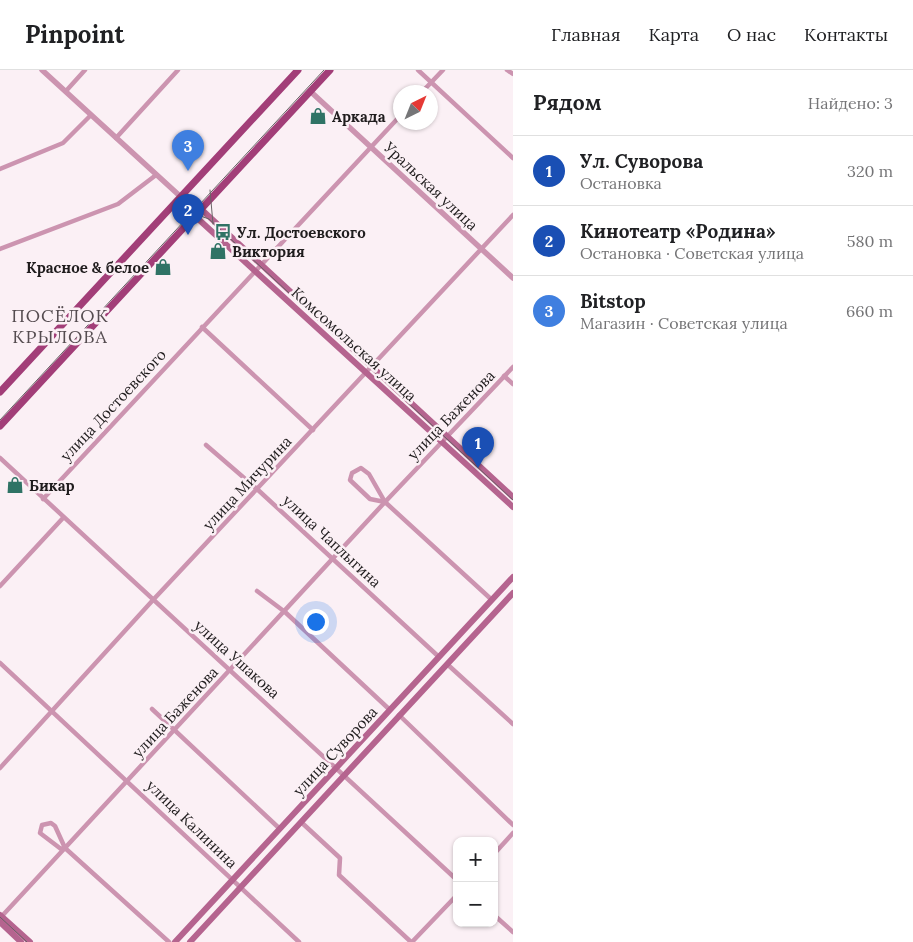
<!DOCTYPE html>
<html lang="ru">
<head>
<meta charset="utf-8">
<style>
	:root { --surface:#fff; --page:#f2f2f2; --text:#202124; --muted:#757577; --line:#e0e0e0; --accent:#2563eb }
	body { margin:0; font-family:Lora,serif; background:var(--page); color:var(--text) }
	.controls { position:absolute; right:15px; bottom:15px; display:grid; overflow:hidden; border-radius:10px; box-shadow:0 1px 4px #0004 }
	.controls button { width:45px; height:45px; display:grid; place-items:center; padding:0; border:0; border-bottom:1px solid var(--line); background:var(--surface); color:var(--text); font:25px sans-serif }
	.compass { position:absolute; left:393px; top:15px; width:45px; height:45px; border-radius:50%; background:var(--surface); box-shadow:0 1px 4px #0004; rotate:43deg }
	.you { position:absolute; left:315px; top:551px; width:18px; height:18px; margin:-12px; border:4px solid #fff; border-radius:50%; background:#1a73e8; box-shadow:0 0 0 8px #1a73e833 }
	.badge { display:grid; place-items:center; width:32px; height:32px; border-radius:50%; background:var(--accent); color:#fff; font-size:16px; font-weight:700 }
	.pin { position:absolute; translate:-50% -41px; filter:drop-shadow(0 1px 2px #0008) }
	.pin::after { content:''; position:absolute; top:26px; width:18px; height:15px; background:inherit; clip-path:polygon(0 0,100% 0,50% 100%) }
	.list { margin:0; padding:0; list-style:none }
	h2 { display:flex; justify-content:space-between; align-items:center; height:65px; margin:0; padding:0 20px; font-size:21px }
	h2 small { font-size:16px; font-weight:400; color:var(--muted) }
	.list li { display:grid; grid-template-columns:32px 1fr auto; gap:15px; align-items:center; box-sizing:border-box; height:70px; padding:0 20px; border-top:1px solid var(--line) }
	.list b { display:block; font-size:19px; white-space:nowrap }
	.list p { margin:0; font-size:16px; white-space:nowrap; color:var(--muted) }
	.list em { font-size:16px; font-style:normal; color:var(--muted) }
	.map { position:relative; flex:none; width:513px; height:872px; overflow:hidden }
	header { display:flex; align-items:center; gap:30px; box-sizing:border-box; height:70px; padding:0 25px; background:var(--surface); border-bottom:1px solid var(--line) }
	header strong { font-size:24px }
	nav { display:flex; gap:28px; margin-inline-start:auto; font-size:18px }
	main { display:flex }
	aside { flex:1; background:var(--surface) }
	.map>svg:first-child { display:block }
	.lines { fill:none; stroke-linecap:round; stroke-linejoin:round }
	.minor { stroke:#cc94b0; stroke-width:4.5 }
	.tertiary { stroke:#cc94b0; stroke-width:5.5 }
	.secondary { stroke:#b5648f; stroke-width:6 }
	.primary { stroke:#a23e78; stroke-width:7 }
	.tram { stroke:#696366; stroke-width:1 }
	.labels { text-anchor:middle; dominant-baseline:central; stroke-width:5; stroke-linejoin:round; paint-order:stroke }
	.poi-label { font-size:15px; font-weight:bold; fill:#1f1c1d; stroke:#fbf0f5; text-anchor:start }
	.street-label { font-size:15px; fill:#1f1c1d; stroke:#fbf0f5 }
	.quarter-label { font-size:18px; letter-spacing:1px; fill:#554c50; stroke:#fbf0f5 }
</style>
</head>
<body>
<header>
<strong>Pinpoint</strong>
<nav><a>Главная</a><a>Карта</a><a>О нас</a><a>Контакты</a></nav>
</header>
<main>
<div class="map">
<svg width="513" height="872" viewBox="0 0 513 872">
	<rect width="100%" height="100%" fill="#fbf0f5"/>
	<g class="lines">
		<g class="minor">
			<polyline points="418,0 513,88"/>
			<polyline points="507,0 513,4"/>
			<polyline points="66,21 85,0"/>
			<polyline points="422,22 443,0"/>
			<polyline points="116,68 178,0"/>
			<polyline points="0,99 63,73 91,45"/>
			<polyline points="0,179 118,134 156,105"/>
			<polyline points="202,257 313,360"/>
			<polyline points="504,306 513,314"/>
			<polyline points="206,375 257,419 439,587"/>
			<polyline points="0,388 457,810"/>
			<polyline points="43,429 400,46"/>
			<polyline points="385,432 370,429 350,410 352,403 361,398 369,404 385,432 492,530"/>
			<polyline points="0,516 63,448"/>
			<polyline points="257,521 285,542 390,640"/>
			<polyline points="0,593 299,872"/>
			<polyline points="447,594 513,654"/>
			<polyline points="152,639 280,759"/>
			<polyline points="399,645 513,755"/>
			<polyline points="0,698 153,530 513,145"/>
			<polyline points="301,752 340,788 339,805 411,872"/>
			<polyline points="65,778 61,779 40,763 42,755 51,753 55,756 65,778 169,872"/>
			<polyline points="494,784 513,763"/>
			<polyline points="494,845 513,862"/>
			<polyline points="2,846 385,432 513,297"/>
			<polyline points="412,872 457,825"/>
		</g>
		<g class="tertiary">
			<polyline points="42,0 181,127"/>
			<polyline points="310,21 513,208"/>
		</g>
		<g class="secondary">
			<polyline points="181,127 196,147 513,437"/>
			<polyline points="184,129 202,140 513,427"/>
			<polyline points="0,845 30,872"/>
			<polyline points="0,852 21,872"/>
			<polyline points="175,872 513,507"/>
			<polyline points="190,872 513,523"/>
		</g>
		<g class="primary">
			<polyline points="0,322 298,0"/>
			<polyline points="0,356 330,0"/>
		</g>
		<g class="tram">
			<polyline points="210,120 213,154"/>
			<polyline points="187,146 195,144 209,149 513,430"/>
			<polyline points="0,350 324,0"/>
			<polyline points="0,847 27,872"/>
		</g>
	</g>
	<defs>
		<g id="shop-bare" transform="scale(1.35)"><path d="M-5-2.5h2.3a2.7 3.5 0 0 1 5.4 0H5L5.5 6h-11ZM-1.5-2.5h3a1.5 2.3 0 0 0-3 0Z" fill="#2f7365" stroke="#fbf0f5" stroke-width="2.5" paint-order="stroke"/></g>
		<g id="bus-bare" transform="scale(1.35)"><path d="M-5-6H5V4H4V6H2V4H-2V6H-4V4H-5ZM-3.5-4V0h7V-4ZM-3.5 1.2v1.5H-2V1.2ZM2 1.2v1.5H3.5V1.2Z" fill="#2f7365" stroke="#fbf0f5" stroke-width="2.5" paint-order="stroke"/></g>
	</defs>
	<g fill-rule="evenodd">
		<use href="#shop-bare" x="318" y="46"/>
		<use href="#bus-bare" x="223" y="162"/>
		<use href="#shop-bare" x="218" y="181"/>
		<use href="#shop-bare" x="163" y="197"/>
		<use href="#shop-bare" x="15" y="415"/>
	</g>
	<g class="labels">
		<g class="poi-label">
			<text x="332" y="46">Аркада</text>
			<text x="237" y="162">Ул. Достоевского</text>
			<text x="232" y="181">Виктория</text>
			<text x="149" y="197" text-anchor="end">Красное &amp; белое</text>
			<text x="29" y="415">Бикар</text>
		</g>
		<g class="street-label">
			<text transform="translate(431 116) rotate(43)">Уральская улица</text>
			<text transform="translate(354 274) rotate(42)">Комсомольская улица</text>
			<text transform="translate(113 335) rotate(-47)">улица Достоевского</text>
			<text transform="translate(451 345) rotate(-46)">улица Баженова</text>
			<text transform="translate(247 413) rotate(-47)">улица Мичурина</text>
			<text transform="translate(332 471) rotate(43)">улица Чаплыгина</text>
			<text transform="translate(237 589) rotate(42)">улица Ушакова</text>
			<text transform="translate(175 642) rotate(-47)">улица Баженова</text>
			<text transform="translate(335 681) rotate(-47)">улица Суворова</text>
			<text transform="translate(192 754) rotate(44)">улица Калинина</text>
		</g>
		<g class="quarter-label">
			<text x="60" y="245">ПОСЁЛОК<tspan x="60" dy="21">КРЫЛОВА</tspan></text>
		</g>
	</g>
</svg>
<div class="controls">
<button>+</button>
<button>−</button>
</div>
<svg class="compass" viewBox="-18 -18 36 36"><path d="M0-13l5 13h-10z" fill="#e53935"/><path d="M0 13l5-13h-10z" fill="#757577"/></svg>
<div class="you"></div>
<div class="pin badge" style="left:478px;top:398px;background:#1a4fb4">1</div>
<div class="pin badge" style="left:188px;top:165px;background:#1a4fb4">2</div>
<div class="pin badge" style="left:188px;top:101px;background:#3f7fe0">3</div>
</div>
<aside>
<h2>Рядом<small>Найдено: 3</small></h2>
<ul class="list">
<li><span class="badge" style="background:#1a4fb4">1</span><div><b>Ул. Суворова</b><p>Остановка</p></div><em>320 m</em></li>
<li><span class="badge" style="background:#1a4fb4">2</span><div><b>Кинотеатр «Родина»</b><p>Остановка · Советская улица</p></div><em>580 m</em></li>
<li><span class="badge" style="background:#3f7fe0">3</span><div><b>Bitstop</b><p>Магазин · Советская улица</p></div><em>660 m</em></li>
</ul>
</aside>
</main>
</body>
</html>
